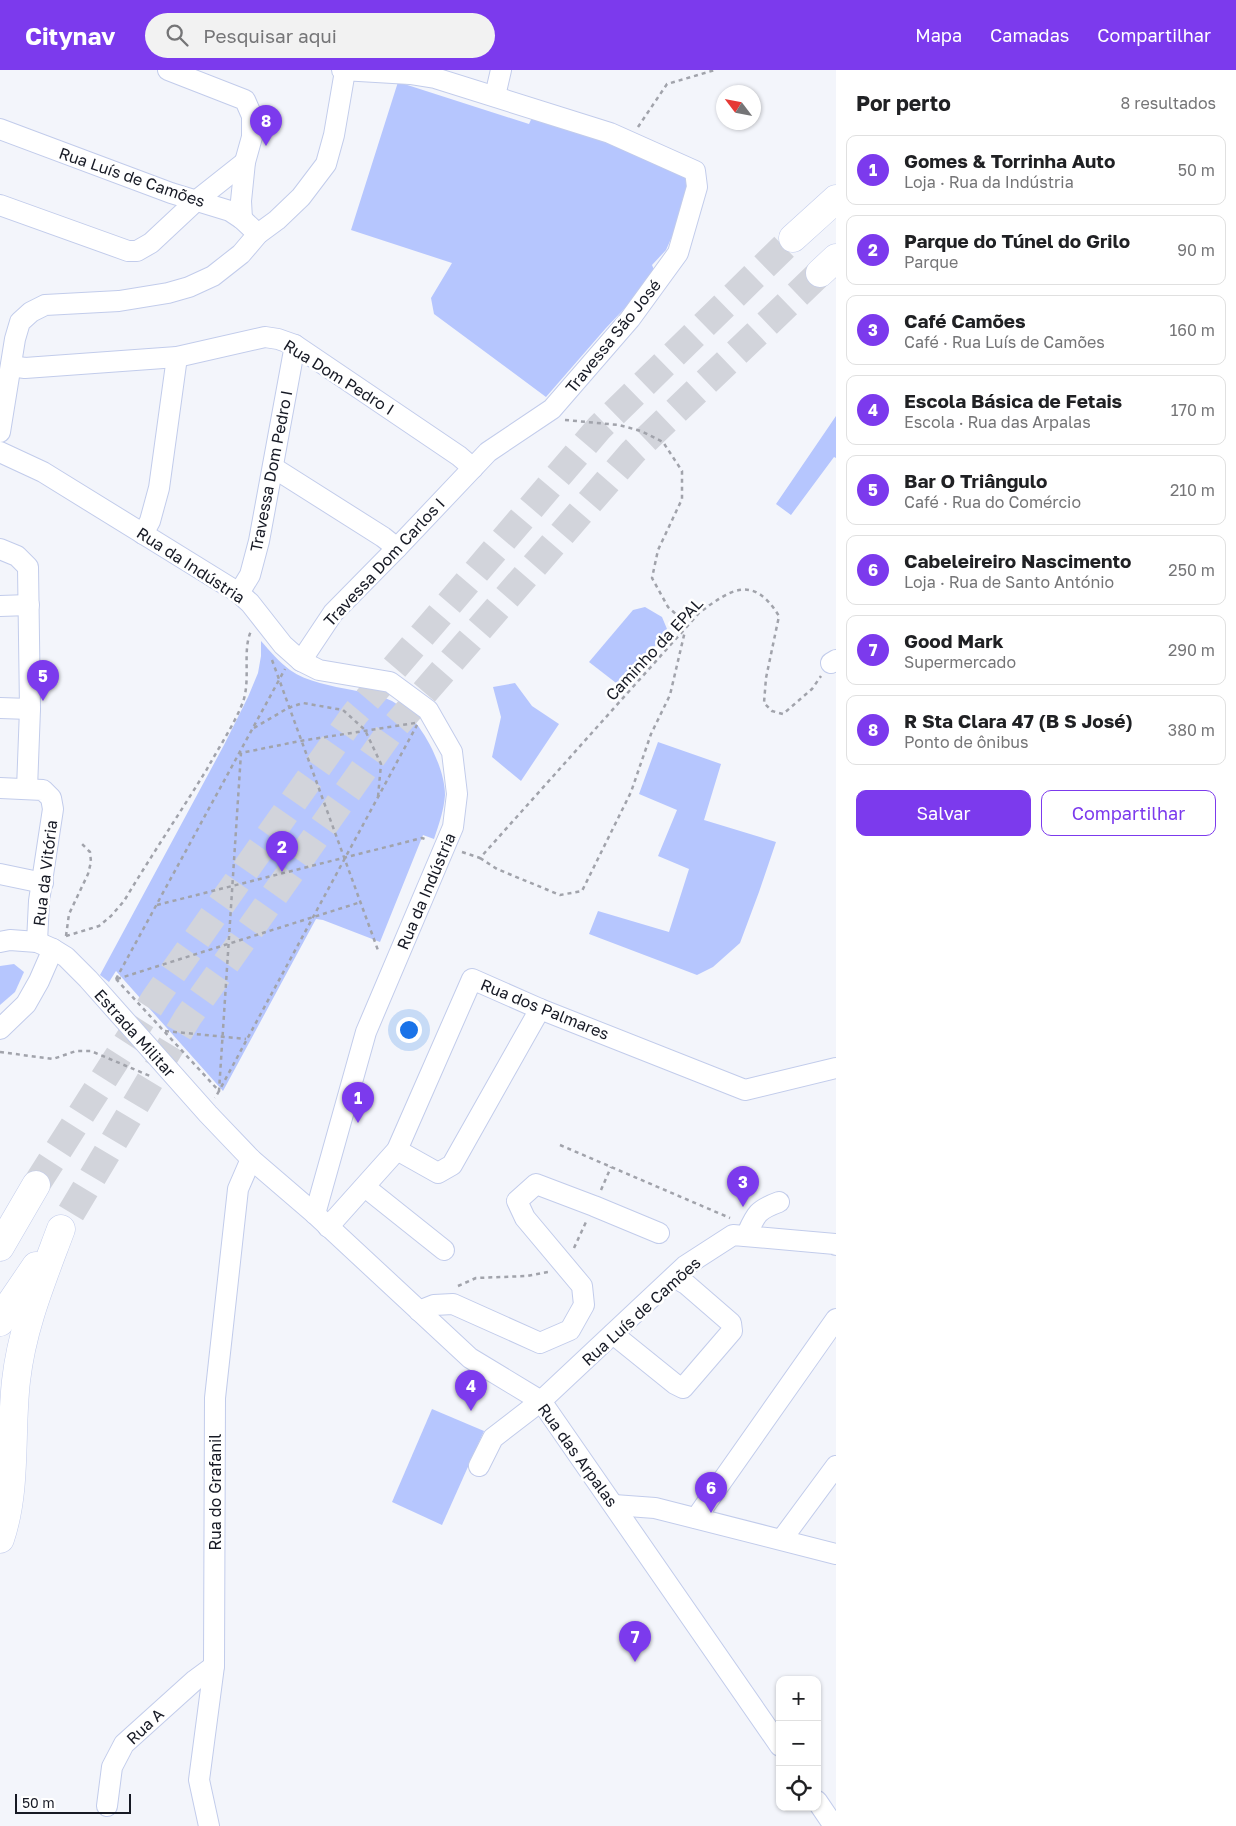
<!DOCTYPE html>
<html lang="pt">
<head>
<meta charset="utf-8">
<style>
	:root { --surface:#fff; --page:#f2f2f2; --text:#202124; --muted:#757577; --line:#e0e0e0; --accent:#7c3aed }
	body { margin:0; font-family:"Golos Text",sans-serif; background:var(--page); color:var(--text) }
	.controls { position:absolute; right:15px; bottom:15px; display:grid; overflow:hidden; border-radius:10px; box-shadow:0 1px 4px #0004 }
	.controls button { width:45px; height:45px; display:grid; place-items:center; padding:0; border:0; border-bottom:1px solid var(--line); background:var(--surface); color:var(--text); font:25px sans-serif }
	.compass { position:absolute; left:716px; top:15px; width:45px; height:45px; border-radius:50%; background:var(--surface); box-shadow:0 1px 4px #0004; rotate:302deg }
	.scale { position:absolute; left:15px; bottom:12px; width:116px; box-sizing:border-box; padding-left:5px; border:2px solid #161924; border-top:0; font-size:14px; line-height:18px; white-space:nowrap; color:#161924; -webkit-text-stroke:4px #fff; paint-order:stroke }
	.you { position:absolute; left:408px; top:959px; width:18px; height:18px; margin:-12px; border:4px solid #fff; border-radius:50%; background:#1a73e8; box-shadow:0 0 0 8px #1a73e833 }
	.badge { display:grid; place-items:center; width:32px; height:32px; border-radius:50%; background:var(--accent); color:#fff; font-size:16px; font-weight:700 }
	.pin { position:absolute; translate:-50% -41px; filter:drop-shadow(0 1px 2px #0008) }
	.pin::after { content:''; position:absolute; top:26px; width:18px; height:15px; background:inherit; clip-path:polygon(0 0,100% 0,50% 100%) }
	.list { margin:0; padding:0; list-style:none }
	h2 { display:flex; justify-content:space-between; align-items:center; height:65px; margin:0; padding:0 20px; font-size:21px }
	h2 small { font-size:16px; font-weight:400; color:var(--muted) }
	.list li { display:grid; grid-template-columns:32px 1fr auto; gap:15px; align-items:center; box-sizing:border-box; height:70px; margin:0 10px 10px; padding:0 10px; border:1px solid var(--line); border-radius:10px }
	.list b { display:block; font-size:19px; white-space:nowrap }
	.list p { margin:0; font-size:16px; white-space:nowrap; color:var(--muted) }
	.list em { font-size:16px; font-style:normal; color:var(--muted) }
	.actions { display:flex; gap:10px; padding:15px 20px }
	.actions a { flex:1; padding:11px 0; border:1px solid var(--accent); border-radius:10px; text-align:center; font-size:18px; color:var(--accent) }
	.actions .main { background:var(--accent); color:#fff }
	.icon { flex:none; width:28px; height:28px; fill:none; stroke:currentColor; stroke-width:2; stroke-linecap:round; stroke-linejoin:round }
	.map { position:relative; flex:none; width:836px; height:1756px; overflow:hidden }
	header { display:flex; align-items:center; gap:30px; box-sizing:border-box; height:70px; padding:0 25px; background:var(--accent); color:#fff }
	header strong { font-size:24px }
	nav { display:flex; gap:28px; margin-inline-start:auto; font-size:18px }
	.search { width:350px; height:45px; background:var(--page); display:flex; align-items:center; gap:12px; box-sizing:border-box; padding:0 18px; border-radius:28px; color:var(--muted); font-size:19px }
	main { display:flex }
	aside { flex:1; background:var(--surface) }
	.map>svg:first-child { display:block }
	.green { fill:#b6c6fe }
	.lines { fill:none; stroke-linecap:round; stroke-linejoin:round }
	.highway-tunnel { stroke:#d2d4db; stroke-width:28; stroke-dasharray:28 14; stroke-linecap:butt }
	.minor-casing { stroke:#c2cceb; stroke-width:22 }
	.highway-casing { stroke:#c2cceb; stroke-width:29 }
	.path { stroke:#a1a3ab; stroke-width:2.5; stroke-dasharray:4 4; stroke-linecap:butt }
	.minor { stroke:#fff; stroke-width:20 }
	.highway { stroke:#fff; stroke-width:28 }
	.labels { text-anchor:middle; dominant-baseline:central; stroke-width:5; stroke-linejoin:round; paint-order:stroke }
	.street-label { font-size:16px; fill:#161924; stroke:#fff }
</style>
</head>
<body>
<header>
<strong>Citynav</strong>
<div class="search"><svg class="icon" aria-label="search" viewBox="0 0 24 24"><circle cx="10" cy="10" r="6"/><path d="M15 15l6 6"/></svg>Pesquisar aqui</div>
<nav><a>Mapa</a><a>Camadas</a><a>Compartilhar</a></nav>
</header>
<main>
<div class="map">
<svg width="836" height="1756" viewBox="0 0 836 1756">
	<rect width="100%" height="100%" fill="#f3f5fb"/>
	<g class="green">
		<polygon points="398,12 529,54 534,43 655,86 689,110 674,162 666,180 652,195 655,202 644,218 606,258 546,327 434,244 431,228 452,193 351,160"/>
		<polygon points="836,346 836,388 834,387 791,445 776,434"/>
		<polygon points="645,537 662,547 667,559 656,575 620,616 589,592 633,540"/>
		<path d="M261,571C270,581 279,592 290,600C307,612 332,616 352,620C365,623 380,625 392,631C419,646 445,695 445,725C444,740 439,754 434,769L423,765L380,872L323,850L316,849L223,1021L116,901L109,912L100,905L224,675L248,627L258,603L261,586Z"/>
		<polygon points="515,613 532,636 559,654 521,711 492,687 501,647 493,617"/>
		<polygon points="658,672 721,694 704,750 776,772 759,822 740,873 713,897 697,905 589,864 598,841 669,862 689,799 658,786 677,740 639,724"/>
		<polygon points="14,894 24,902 15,922 0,935 0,896"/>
		<polygon points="432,1339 484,1361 442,1455 392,1432"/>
	</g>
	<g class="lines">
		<g class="highway-tunnel">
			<polyline points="36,1115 156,927 355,644 599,358 793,168"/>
			<polyline points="71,1143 188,947 390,662 633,382 820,203"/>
		</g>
		<g class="minor-casing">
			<g id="minor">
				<polyline points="168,0 245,30 252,46 252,67 245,92 241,131 242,149"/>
				<polyline points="495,26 501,0"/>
				<polyline points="0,59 171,123 230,141 242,149 258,164"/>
				<polyline points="0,135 128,181 137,181 151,173 197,130 245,92"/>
				<polyline points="11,296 25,298 177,287 265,267 278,269 295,275 459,386 473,398"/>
				<polyline points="0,362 15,269 20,252 31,242 45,235 119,231 168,223 189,217 213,206 241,184 258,164 277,150 301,127 326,94 334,65 345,1"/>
				<polyline points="0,382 43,402 239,523 250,533 283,575 301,591 319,600 390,612 428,640 452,682 457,724 453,757 366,962 315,1144"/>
				<polyline points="274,398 383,467 397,478"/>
				<polyline points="143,464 150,451 159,418 177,287"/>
				<polyline points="0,479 17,486 28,497 30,639 27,719"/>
				<polyline points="239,523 250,505 259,471 295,275"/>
				<polyline points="0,536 29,535"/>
				<polyline points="301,591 333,543 397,478 488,382 552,339 630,249 678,183 697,117 695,101 610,63 435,8 410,4 342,0"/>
				<polyline points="831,593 836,590"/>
				<polyline points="0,638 30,639"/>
				<polyline points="0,718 43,720 51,728 53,739 39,831 37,872"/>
				<polyline points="0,804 43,813"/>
				<polyline points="0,872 10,870 37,872 53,879 66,887 88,909 208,1044 251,1089 315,1144 470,1288 541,1331 780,1676"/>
				<polyline points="0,959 26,934 39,911 53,879"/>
				<polyline points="397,1080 438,1103 452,1095 540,939"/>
				<polyline points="365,1117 444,1180"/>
				<polyline points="328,1157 397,1080 472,909 540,939 745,1020 836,998"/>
				<path d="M746,1166C756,1144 757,1140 779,1132"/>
				<polyline points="419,1241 434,1235 453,1234 540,1273 570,1260 584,1235 582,1216 525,1148 517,1131 536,1114 594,1136 659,1163"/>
				<polyline points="613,1264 675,1314 683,1318 732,1261 731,1253 686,1214 674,1207"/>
				<polyline points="479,1396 493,1368 541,1331 685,1196 733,1165 835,1174 836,1175"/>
				<polyline points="614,1435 655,1438 836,1484"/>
				<polyline points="696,1448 836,1249"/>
				<polyline points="782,1469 836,1396"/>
				<polyline points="817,1731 834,1756"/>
				<polyline points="107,1736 112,1697 124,1674 195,1610 214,1596"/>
				<polyline points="209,1756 199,1710 214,1596 215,1328 238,1119 251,1089"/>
			</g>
		</g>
		<g class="highway-casing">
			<g id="highway">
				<polyline points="793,168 836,129"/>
				<polyline points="820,203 836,188"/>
				<polyline points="0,1177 36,1115"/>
				<polyline points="0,1252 8,1237 36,1196"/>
				<path d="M0,1469C17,1419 10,1364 16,1311C22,1257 42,1210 61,1159"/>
			</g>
		</g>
		<g class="path">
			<polyline points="638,57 667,14 715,0"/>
			<polyline points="565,350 619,355 641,361 663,372 682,401 682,429 658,480 652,508 668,537 688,555"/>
			<polyline points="272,590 379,883"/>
			<polyline points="415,653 300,671 241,683 219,1021 417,655"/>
			<polyline points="254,658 288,638 303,633 343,640 365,660 381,694 378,727"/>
			<path d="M462,782L480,788L699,543C731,519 753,504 779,546L766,608L764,633L772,641L783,644L812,619L821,606"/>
			<polyline points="480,788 497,799 560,825 582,821 631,722 651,664 670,625 685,561"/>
			<polyline points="157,835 422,768 428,770"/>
			<path d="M66,866L99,856L111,846L124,831C151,786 180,743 207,699C219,677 234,655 243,632C251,608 242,581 251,561"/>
			<polyline points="66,866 69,844 88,804 91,792 90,782 80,772"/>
			<polyline points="116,909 285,599"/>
			<polyline points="116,909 219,1021 215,1028"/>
			<polyline points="117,909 361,832"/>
			<polyline points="165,961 246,969"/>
			<polyline points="0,982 53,989 76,981 91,981 150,1006"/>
			<polyline points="560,1075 730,1148"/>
			<polyline points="601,1120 611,1097"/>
			<polyline points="574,1178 586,1152"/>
			<polyline points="458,1216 476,1208 527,1206 548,1202"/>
		</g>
		<use href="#minor" class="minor"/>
		<use href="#highway" class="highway"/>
	</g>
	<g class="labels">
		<g class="street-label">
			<text transform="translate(132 107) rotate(19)">Rua Luís de Camões</text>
			<text transform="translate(613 266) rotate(-51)">Travessa São José</text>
			<text transform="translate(339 307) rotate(32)">Rua Dom Pedro I</text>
			<text transform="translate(271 401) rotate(-79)">Travessa Dom Pedro I</text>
			<text transform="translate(384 492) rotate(-47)">Travessa Dom Carlos I</text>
			<text transform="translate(191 495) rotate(33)">Rua da Indústria</text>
			<text transform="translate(654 579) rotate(-47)">Caminho da EPAL</text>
			<text transform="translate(45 803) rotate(-83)">Rua da Vitória</text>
			<text transform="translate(426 821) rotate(-67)">Rua da Indústria</text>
			<text transform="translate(545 939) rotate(22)">Rua dos Palmares</text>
			<text transform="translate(135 963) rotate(48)">Estrada Militar</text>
			<text transform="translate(641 1241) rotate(-42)">Rua Luís de Camões</text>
			<text transform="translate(578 1385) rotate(54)">Rua das Arpalas</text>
			<text transform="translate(215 1422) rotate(-90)">Rua do Grafanil</text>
			<text transform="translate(145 1656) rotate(-43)">Rua A</text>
		</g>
	</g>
</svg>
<div class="controls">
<button>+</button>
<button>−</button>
<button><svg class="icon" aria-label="locate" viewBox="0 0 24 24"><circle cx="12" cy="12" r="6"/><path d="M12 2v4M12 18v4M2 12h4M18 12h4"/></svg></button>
</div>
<svg class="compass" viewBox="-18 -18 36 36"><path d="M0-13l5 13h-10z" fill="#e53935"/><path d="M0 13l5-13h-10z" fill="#757577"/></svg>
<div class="scale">50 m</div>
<div class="you"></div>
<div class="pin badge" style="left:358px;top:1053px">1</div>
<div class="pin badge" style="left:282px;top:802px">2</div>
<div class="pin badge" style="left:743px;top:1137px">3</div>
<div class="pin badge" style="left:471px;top:1341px">4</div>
<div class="pin badge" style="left:43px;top:631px">5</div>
<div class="pin badge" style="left:711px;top:1443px">6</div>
<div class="pin badge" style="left:635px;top:1592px">7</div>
<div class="pin badge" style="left:266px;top:76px">8</div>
</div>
<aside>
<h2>Por perto<small>8 resultados</small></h2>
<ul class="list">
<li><span class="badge">1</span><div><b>Gomes &amp; Torrinha Auto</b><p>Loja · Rua da Indústria</p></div><em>50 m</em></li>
<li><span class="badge">2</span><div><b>Parque do Túnel do Grilo</b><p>Parque</p></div><em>90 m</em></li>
<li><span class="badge">3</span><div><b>Café Camões</b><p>Café · Rua Luís de Camões</p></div><em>160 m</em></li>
<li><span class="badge">4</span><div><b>Escola Básica de Fetais</b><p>Escola · Rua das Arpalas</p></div><em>170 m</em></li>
<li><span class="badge">5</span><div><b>Bar O Triângulo</b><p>Café · Rua do Comércio</p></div><em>210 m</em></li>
<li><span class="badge">6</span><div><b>Cabeleireiro Nascimento</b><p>Loja · Rua de Santo António</p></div><em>250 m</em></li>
<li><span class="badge">7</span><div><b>Good Mark</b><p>Supermercado</p></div><em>290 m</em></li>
<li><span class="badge">8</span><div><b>R Sta Clara 47 (B S José)</b><p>Ponto de ônibus</p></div><em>380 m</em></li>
</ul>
<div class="actions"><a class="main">Salvar</a><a>Compartilhar</a></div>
</aside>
</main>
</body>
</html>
